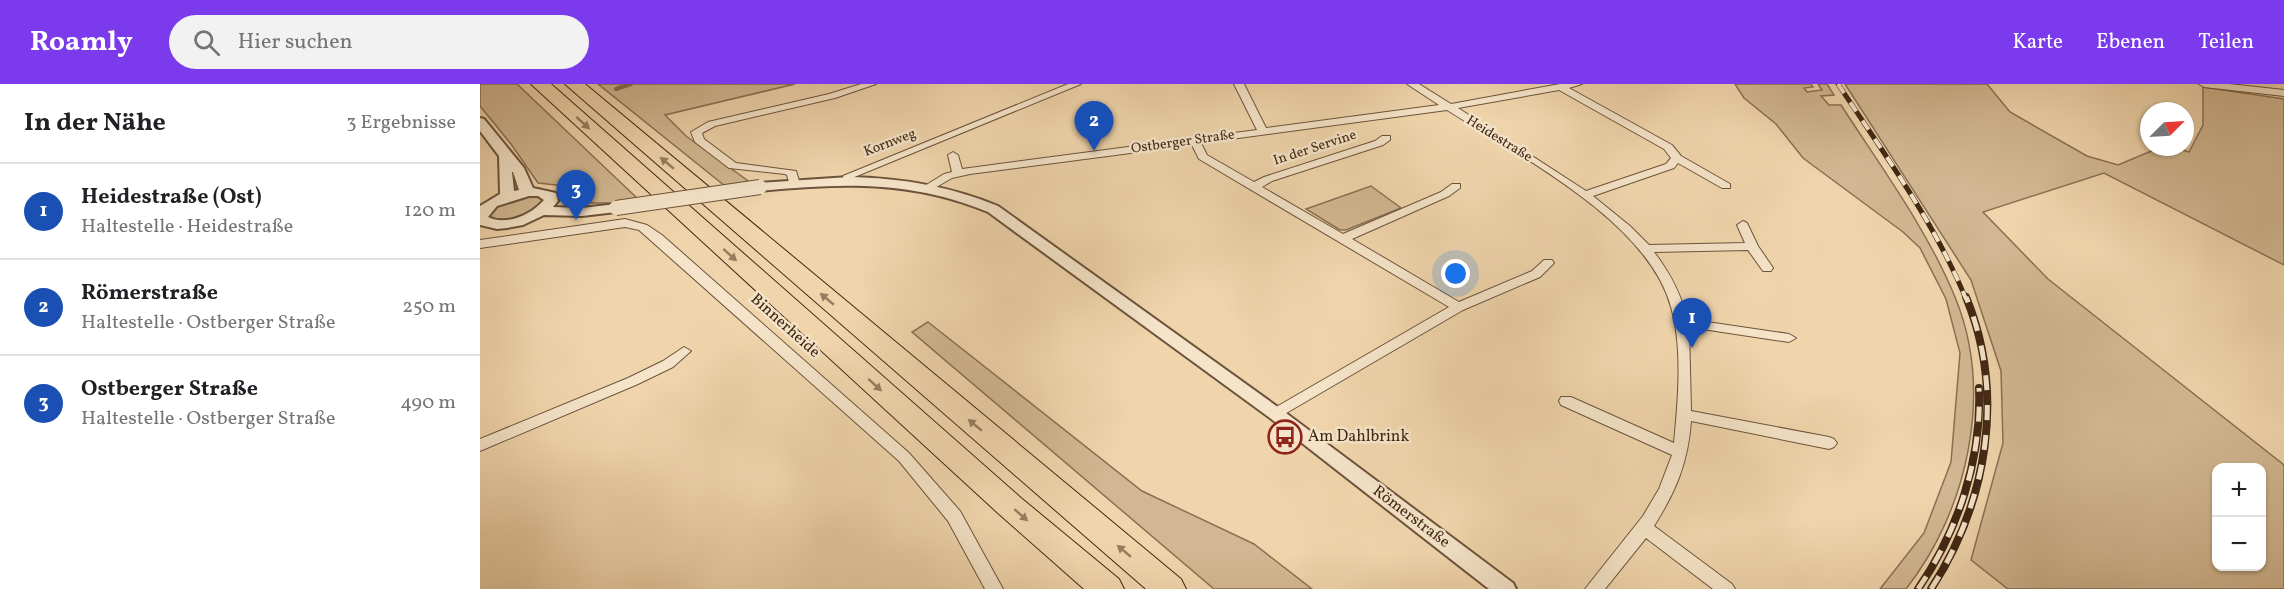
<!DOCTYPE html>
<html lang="de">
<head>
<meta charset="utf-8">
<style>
	:root { --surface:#fff; --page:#f2f2f2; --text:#202124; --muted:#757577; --line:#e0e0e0; --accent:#7c3aed }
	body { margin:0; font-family:Vollkorn,serif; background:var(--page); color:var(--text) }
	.controls { position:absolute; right:18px; bottom:18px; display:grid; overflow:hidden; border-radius:12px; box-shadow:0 2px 4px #0004 }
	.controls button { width:54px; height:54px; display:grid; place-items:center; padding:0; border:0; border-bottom:2px solid var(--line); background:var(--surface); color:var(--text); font:30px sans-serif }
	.compass { position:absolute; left:1660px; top:18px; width:54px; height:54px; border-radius:50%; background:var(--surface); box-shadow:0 2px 4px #0004; rotate:66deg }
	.you { position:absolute; left:976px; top:190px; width:21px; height:21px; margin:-15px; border:4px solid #fff; border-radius:50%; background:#1a73e8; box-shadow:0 0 0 9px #1a73e833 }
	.badge { display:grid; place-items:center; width:39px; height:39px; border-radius:50%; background:var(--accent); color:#fff; font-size:20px; font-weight:700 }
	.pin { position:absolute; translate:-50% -50px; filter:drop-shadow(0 2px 3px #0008) }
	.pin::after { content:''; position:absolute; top:32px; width:21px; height:18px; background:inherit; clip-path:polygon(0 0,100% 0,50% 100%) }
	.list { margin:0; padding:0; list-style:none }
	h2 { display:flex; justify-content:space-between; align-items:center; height:78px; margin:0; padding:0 24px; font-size:26px }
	h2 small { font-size:20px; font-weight:400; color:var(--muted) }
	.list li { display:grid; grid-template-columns:39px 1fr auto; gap:18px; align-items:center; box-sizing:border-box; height:96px; padding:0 24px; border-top:2px solid var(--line) }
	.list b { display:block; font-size:22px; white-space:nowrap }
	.list p { margin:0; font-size:20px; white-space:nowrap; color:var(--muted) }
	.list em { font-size:20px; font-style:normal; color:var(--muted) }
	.icon { flex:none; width:33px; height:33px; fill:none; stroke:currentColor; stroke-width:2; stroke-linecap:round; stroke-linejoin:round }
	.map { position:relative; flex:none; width:1804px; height:505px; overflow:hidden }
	header { display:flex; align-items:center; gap:36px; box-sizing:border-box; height:84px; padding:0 30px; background:var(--accent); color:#fff }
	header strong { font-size:28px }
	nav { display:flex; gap:33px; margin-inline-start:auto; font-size:21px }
	.search { width:420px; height:54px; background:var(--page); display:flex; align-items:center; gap:15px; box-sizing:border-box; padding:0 21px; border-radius:33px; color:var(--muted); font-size:22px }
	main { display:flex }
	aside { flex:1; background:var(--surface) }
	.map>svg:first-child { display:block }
	.green { fill:#d2b892; stroke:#8a7054; stroke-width:1.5; fill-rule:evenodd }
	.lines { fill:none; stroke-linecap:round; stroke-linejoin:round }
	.stream { stroke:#866c51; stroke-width:4 }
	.minor-casing { stroke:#6d533b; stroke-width:2 }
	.tertiary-casing { stroke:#6d533b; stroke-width:4 }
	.motorway-casing { stroke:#412815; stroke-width:2 }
	.minor { fill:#f5e4c9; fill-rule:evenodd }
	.tertiary { fill:#f5e4c9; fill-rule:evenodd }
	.motorway { fill:#f0d5ac; fill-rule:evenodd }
	.rail-far1-casing { stroke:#412815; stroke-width:5 }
	.rail-casing { stroke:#412815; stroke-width:8 }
	.rail-far1 { stroke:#f5e4c9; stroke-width:4; stroke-dasharray:11; stroke-linecap:butt }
	.rail { stroke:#f5e4c9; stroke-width:5; stroke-dasharray:15; stroke-linecap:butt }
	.tertiary-bridge-casing { stroke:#6d533b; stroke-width:16; stroke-linecap:butt }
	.tertiary-bridge { stroke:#f5e4c9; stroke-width:14 }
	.oneway { fill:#987e60 }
	.labels { text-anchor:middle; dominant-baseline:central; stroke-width:5; stroke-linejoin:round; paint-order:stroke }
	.far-street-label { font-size:14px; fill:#412815; stroke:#f5e4c9 }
	.street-label { font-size:16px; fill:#412815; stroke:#f5e4c9 }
	.poi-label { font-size:16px; fill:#412815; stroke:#f5e4c9; text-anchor:start }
</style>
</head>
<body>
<header>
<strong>Roamly</strong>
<div class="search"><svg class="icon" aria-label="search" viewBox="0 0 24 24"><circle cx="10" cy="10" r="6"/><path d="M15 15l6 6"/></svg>Hier suchen</div>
<nav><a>Karte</a><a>Ebenen</a><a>Teilen</a></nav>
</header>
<main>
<aside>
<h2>In der Nähe<small>3 Ergebnisse</small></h2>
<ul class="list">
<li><span class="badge" style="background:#1a4fb4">1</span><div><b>Heidestraße (Ost)</b><p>Haltestelle · Heidestraße</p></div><em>120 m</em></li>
<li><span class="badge" style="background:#1a4fb4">2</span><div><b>Römerstraße</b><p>Haltestelle · Ostberger Straße</p></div><em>250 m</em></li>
<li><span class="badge" style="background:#1a4fb4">3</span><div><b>Ostberger Straße</b><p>Haltestelle · Ostberger Straße</p></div><em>490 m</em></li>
</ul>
</aside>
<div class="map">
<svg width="1804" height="505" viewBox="0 0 1804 505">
	<rect width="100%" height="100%" fill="#f0d5ac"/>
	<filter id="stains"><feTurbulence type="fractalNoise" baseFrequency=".00333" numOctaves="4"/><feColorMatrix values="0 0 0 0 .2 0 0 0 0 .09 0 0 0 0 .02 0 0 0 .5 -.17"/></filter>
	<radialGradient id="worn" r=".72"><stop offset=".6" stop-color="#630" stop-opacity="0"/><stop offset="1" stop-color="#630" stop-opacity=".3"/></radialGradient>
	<g class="green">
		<polygon points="0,0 37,0 157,114 136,119 98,119 85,102 58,99 31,60 0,22"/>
		<polygon points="118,0 315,0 185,31 206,52 271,99 245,102"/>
		<path d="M1255,0H1331L1333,3L1324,4L1327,8L1342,6L1338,0H1347L1354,11L1341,12L1349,21H1361C1401,83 1447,145 1475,213C1514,308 1488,426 1426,505H1400L1444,449L1471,378L1480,269L1466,215L1440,164L1423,148L1323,74L1296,40L1264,14Z"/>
		<path d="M1365,0H1507L1530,28L1607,72L1638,81L1681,63H1694L1709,68L1723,41V3L1804,15V181L1624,89L1503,128L1568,195L1804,381V505H1528L1491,476L1523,359L1521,287L1491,196ZM1736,384H1782V482H1736Z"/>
		<polygon points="891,102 921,124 866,146 860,146 826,125"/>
		<path d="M47,111L61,112L63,119C52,132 23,142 7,132L14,122Z"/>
		<polygon points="448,238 662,407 774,460 832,505 734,505 432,248"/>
	</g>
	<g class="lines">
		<polyline class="stream" points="136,5 151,0"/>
		<g class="minor-casing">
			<g id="minor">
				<polygon points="381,0 396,0 355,14 235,42 222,49 224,55 256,79 316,87 320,100 318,102 310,102 307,91 305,90 249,84 215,58 211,48 228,38 349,10"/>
				<polygon points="588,0 601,0 372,94 364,94 363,92"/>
				<path d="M754,0H764L786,44L959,21L927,0H939L971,20L1080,0H1102L1089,4L1192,61L1201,72L1250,100V104H1242L1198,79L1194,84L1113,112L1150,142L1169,161L1265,159L1257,141L1263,137L1267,139L1278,162L1293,184L1291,187H1283L1268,166L1174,168C1190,189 1201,209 1207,235L1309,250L1316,254L1309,258L1209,243L1211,327L1349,353L1354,355L1357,359L1354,363L1349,365L1211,337C1208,379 1196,407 1174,442L1252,500L1255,505H1233L1166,454L1125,505H1105L1163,432L1179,405L1192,371L1081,321L1079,317L1081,313H1091L1194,359C1198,318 1203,263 1191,223C1168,137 1038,71 967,26L721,59L727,71L774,98L784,93L895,57L902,52H910V56L903,61L792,97L782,103L863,150L961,108L972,100H980V104L969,112L872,155L979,218L1052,187L1064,176H1072L1074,179L1060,193L983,226L796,335L791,334L789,330L791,326L969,223L719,75L712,61L490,90L472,94L453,105H445L443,103L464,90L472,88L468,71L473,68L478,71L482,85L777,46ZM1079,6L1184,65L1191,74L1186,80L1106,107L978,24Z"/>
				<polygon points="1719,0 1749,0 1804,6 1804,12 1724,3"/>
				<polygon points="145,135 167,141 182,151 429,369 480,427 523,505 505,505 468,437 419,377 159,146 145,143 0,164 0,156"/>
				<polygon points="204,263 211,267 193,283 158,300 0,367 0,355 148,294 183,277"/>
			</g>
		</g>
		<g class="tertiary-casing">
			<g id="tertiary">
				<path d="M0,34L4,35L44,84L53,104L76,109L78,117L73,123L102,124L136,120L143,124L136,128L102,132L64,131L43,141L27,144L17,145L0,141V122L20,110L19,72L0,47ZM33,88L39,106L34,107L32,88ZM49,112H58L64,116C51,131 26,142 8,133L17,122Z"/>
				<path d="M369,93C422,94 469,102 518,122L802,326L1033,499L1036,505H1009L790,334L508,128C431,96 361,99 280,107L273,103L280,99Z"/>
			</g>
		</g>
		<g class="motorway-casing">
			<g id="motorway">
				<polygon points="51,0 71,0 541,414 639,495 644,505 604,505 519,430"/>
				<polygon points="85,0 105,0 701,495 706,505 666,505"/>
			</g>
		</g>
		<use href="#minor" class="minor"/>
		<use href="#tertiary" class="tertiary"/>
		<use href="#motorway" class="motorway"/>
		<g class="rail-far1-casing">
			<path id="rail-far1" d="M1358,0C1404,70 1454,137 1486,215"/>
		</g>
		<g class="rail-casing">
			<g id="rail">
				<path d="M1438,505C1478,447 1502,375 1499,304"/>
				<path d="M1451,505C1507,419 1526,310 1486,213"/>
			</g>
		</g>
		<use href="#rail-far1" class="rail-far1"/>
		<use href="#rail" class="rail"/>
		<g class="tertiary-bridge-casing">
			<polyline id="tertiary-bridge" points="136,124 280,103"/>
		</g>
		<use href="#tertiary-bridge" class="tertiary-bridge"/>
	</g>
	<defs><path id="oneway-solid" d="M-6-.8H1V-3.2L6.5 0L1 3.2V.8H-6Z" transform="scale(1.5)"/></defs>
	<g class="oneway">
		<use href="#oneway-solid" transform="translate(103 39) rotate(42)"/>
		<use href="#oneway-solid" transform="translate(187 79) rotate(-140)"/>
		<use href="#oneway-solid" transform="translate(250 171) rotate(42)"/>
		<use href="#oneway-solid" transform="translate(347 215) rotate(-140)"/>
		<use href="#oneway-solid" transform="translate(395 301) rotate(42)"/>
		<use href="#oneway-solid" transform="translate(495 341) rotate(-140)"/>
		<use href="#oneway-solid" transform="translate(541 431) rotate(41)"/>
		<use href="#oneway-solid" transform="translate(644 467) rotate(-140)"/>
	</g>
	<defs>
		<g id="bus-ring" transform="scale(1.725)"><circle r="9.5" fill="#f5e4c9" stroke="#8f2418" stroke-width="1.5"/><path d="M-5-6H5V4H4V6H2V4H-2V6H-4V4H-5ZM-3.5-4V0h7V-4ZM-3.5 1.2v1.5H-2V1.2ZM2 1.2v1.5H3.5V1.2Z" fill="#8f2418"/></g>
	</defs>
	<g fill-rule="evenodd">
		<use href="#bus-ring" x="805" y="353"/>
	</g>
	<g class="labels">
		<g class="far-street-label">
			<text transform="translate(1019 55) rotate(32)">Heidestraße</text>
			<text transform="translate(703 58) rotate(-8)">Ostberger Straße</text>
			<text transform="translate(410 59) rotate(-21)">Kornweg</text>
			<text transform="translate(835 64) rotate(-18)">In der Servine</text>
		</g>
		<g class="street-label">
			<text transform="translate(305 242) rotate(42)">Binnerheide</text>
			<text transform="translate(931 433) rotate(37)">Römerstraße</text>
		</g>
		<g class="poi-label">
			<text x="828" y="353">Am Dahlbrink</text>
		</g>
	</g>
	<rect width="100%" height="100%" filter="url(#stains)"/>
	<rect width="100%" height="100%" fill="url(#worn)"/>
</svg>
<div class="controls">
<button>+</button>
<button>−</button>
</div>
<svg class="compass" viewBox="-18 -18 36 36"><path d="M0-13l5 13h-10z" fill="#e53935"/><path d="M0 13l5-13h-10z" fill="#757577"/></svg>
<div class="you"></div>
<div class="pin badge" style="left:1212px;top:264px;background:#1a4fb4">1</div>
<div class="pin badge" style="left:614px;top:67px;background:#1a4fb4">2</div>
<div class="pin badge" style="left:96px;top:136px;background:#1a4fb4">3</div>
</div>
</main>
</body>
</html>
